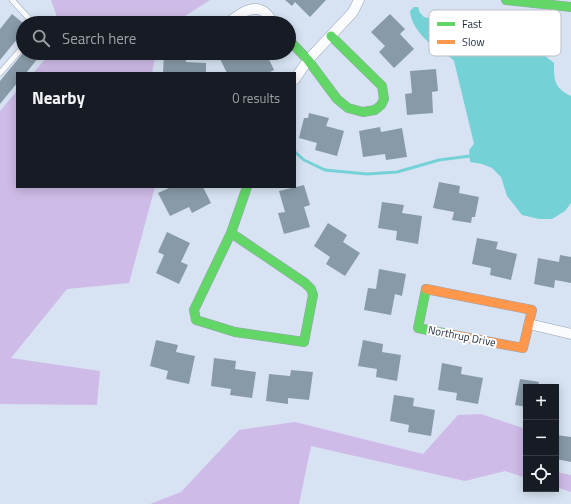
<!DOCTYPE html>
<html lang="en">
<head>
<meta charset="utf-8">
<style>
	:root { --surface:#171b24; --page:#20242c; --text:#f1f3f6; --muted:#9ea1a6; --line:#363941 }
	body { margin:0; font-family:"Titillium Web",sans-serif; background:var(--page); color:var(--text) }
	.controls { position:absolute; right:12px; bottom:12px; display:grid; overflow:hidden; border-radius:0px; box-shadow:0 2px 10px #0003 }
	.controls button { width:36px; height:36px; display:grid; place-items:center; padding:0; border:0; border-bottom:1px solid var(--line); background:var(--surface); color:var(--text); font:20px sans-serif }
	.list { margin:0; padding:0; list-style:none }
	h2 { display:flex; justify-content:space-between; align-items:center; height:52px; margin:0; padding:0 16px; font-size:17px }
	h2 small { font-size:13px; font-weight:400; color:var(--muted) }
	.icon { flex:none; width:22px; height:22px; fill:none; stroke:currentColor; stroke-width:2; stroke-linecap:round; stroke-linejoin:round }
	.map { position:relative; flex:none; width:571px; height:504px; overflow:hidden }
	.search { position:absolute; background:var(--surface); box-shadow:0 2px 10px #0003; left:16px; top:16px; width:280px; height:44px; display:flex; align-items:center; gap:10px; box-sizing:border-box; padding:0 14px; border-radius:22px; color:var(--muted); font-size:15px }
	.panel { position:absolute; background:var(--surface); box-shadow:0 2px 10px #0003; left:16px; top:72px; width:280px; height:116px; border-radius:0px }
	.map>svg:first-child { display:block }
	.green { fill:#cfbbe7 }
	.water { fill:#74d2d6 }
	.lines { fill:none; stroke-linecap:round; stroke-linejoin:round }
	.stream { stroke:#74d2d6; stroke-width:3 }
	.building { fill:#889aa8 }
	.lane-casing { stroke:#97a3b2; stroke-width:6 }
	.street-casing { stroke:#97a3b2; stroke-width:11 }
	.fast-casing { stroke:#97a3b2; stroke-width:10 }
	.slow-casing { stroke:#97a3b2; stroke-width:10 }
	.lane { stroke:#f9fbfd; stroke-width:5 }
	.street { stroke:#f9fbfd; stroke-width:10 }
	.fast { stroke:#63d668; stroke-width:9 }
	.slow { stroke:#ff974d; stroke-width:9 }
	.labels { text-anchor:middle; dominant-baseline:central; stroke-width:4; stroke-linejoin:round; paint-order:stroke }
	.street-label { font-size:11px; fill:#1c2a3b; stroke:#fff }
	.key { fill:#fff; stroke:#bbbfc4; stroke-width:1 }
	.key-label { font-size:11px; fill:#1c2a3b }
</style>
</head>
<body>
<div class="map">
<svg width="571" height="504" viewBox="0 0 571 504">
	<rect width="100%" height="100%" fill="#d7e3f3"/>
	<g class="green">
		<polygon points="51,0 210,0 174,23 59,23"/>
		<polygon points="51,53 156,53 152,73 33,73"/>
		<polygon points="17,91 17,187 155,187 129,283 67,289 11,358 100,371 97,405 0,404 0,111"/>
		<polygon points="481,414 526,429 526,478 505,471 465,481 311,446 299,504 150,504 181,492 239,430 295,422 423,454 458,415"/>
		<polygon points="556,472 571,475 571,492 556,487"/>
	</g>
	<path class="water" d="M414,7H418L420,13L424,17L453,23L520,32L529,35L535,41L539,51L554,63C554,80 554,88 571,96V203L565,211L552,219H539L522,215L507,196L501,177L492,168L482,164L470,162L469,150L474,144L454,61C448,54 445,56 439,51C427,42 411,27 410,11Z"/>
	<g class="lines">
		<polyline class="stream" points="295,152 304,160 325,170 367,174 397,172 439,160 470,156"/>
	</g>
	<g class="building">
		<polygon points="285,0 326,0 310,17 295,2 292,6"/>
		<polygon points="12,14 23,23 23,32 0,60 0,29"/>
		<polygon points="390,14 405,29 400,34 414,49 394,68 379,52 385,46 371,32"/>
		<polygon points="23,53 42,53 26,73 17,73 17,83 0,104 0,81"/>
		<polygon points="233,53 241,53 242,55 246,53 266,53 274,70 268,73 227,73 220,59"/>
		<polygon points="164,54 186,55 186,62 206,63 206,73 163,73"/>
		<polygon points="436,69 438,91 432,92 433,113 407,115 405,94 412,93 410,71"/>
		<polygon points="309,113 329,118 326,126 344,131 337,156 315,150 317,143 299,138 304,118 308,118"/>
		<polygon points="380,127 381,132 402,128 407,157 386,160 385,154 363,157 359,131"/>
		<polygon points="439,182 460,186 459,193 479,197 475,217 472,217 471,223 452,220 454,212 433,208"/>
		<polygon points="304,185 310,205 304,207 310,227 284,234 278,213 285,212 279,191"/>
		<polygon points="171,187 179,187 180,188 182,187 203,187 211,203 192,213 189,207 170,216 158,193"/>
		<polygon points="382,202 404,205 402,213 422,216 418,244 396,240 397,231 378,228"/>
		<polygon points="328,223 347,235 343,242 360,253 345,276 326,264 330,257 314,246"/>
		<polygon points="167,232 190,243 181,262 188,265 179,284 156,273 164,255 158,252"/>
		<polygon points="477,238 498,242 496,249 517,254 511,280 490,275 491,268 472,264"/>
		<polygon points="560,255 571,257 571,283 555,280 554,288 534,284 538,258 559,262"/>
		<polygon points="379,269 406,274 402,296 395,294 391,315 364,310 368,288 376,289"/>
		<polygon points="156,340 178,345 176,352 195,356 189,384 166,379 168,371 150,366"/>
		<polygon points="363,340 383,344 382,352 401,355 397,381 376,377 377,369 358,366"/>
		<polygon points="214,358 236,361 235,369 256,372 252,398 230,395 231,389 211,386"/>
		<polygon points="442,363 462,367 461,374 483,378 478,404 456,400 457,393 438,390"/>
		<polygon points="291,370 313,372 309,400 288,398 288,404 266,401 269,374 290,376"/>
		<polygon points="520,379 539,382 538,387 526,387 526,407 515,405"/>
		<polygon points="394,395 414,398 413,406 435,410 431,436 408,432 409,425 390,421"/>
		<polygon points="556,435 571,437 571,462 556,459"/>
	</g>
	<g class="lines">
		<g class="lane-casing">
			<g id="lane">
				<polyline points="12,0 33,23"/>
				<polyline points="0,73 23,47"/>
			</g>
		</g>
		<g class="street-casing">
			<g id="street">
				<path d="M228,23C237,16 251,4 263,11C267,13 271,20 274,23"/>
				<polyline points="295,79 308,60 353,12 359,0"/>
				<polyline points="529,324 571,334"/>
			</g>
		</g>
		<g class="fast-casing">
			<g id="fast">
				<polyline points="506,0 571,7"/>
				<polyline points="289,40 308,60 337,99 348,108 363,112 375,110 381,105 384,99 382,86 331,36"/>
				<polyline points="231,233 305,283 311,289 313,295 304,342 235,332 196,320 194,310 231,233 247,187"/>
				<polyline points="426,289 418,328 453,335"/>
			</g>
		</g>
		<g class="slow-casing">
			<polyline id="slow" points="426,289 532,310 523,348 453,335"/>
		</g>
		<use href="#lane" class="lane"/>
		<use href="#street" class="street"/>
		<use href="#fast" class="fast"/>
		<use href="#slow" class="slow"/>
	</g>
	<g class="labels">
		<g class="street-label">
			<text transform="translate(462 336) rotate(11)">Northrup Drive</text>
		</g>
	</g>
	<rect x="429" y="10" width="132" height="46" rx="6" class="key"/>
	<rect x="437" y="22" width="18" height="4" fill="#63d668"/>
	<rect x="437" y="40" width="18" height="4" fill="#ff974d"/>
	<g class="key-label">
		<text x="462" y="28">Fast</text>
		<text x="462" y="46">Slow</text>
	</g>
</svg>
<div class="controls">
<button>+</button>
<button>−</button>
<button><svg class="icon" aria-label="locate" viewBox="0 0 24 24"><circle cx="12" cy="12" r="6"/><path d="M12 2v4M12 18v4M2 12h4M18 12h4"/></svg></button>
</div>
<div class="search"><svg class="icon" aria-label="search" viewBox="0 0 24 24"><circle cx="10" cy="10" r="6"/><path d="M15 15l6 6"/></svg>Search here</div>
<section class="panel">
<h2>Nearby<small>0 results</small></h2>
<ul class="list">
</ul>
</section>
</div>
</body>
</html>
